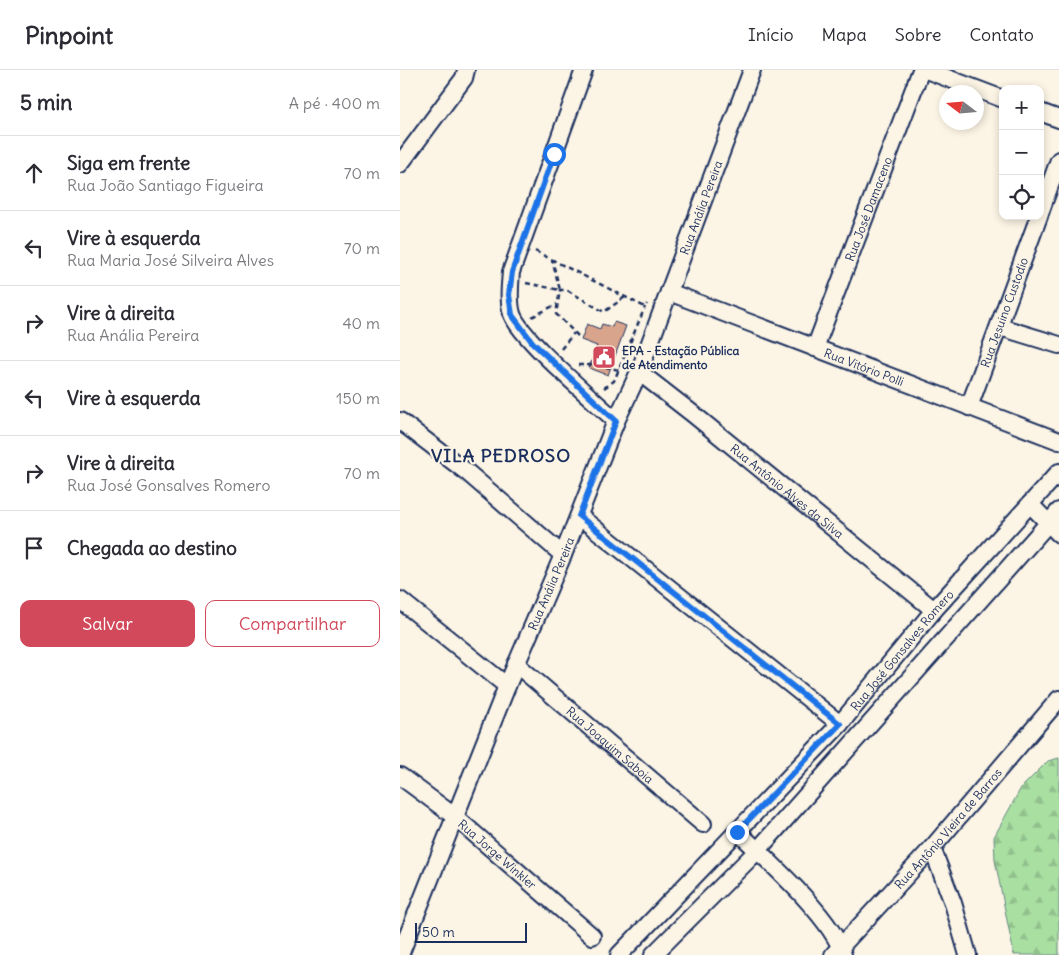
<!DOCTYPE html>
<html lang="pt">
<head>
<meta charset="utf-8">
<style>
	:root { --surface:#fff; --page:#f2f2f3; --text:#2b2b33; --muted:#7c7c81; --line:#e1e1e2; --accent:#d1495b }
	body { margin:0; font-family:Delius,sans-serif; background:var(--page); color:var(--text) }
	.controls { position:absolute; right:15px; top:15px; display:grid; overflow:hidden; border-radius:10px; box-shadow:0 2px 8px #0003 }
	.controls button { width:45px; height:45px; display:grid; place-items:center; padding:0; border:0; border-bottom:1px solid var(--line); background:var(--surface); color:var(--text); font:25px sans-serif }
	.compass { position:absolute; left:539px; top:15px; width:45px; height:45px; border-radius:50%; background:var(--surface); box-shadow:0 2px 8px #0003; rotate:286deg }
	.scale { position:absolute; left:15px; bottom:12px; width:112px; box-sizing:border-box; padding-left:5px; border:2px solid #1b2f5e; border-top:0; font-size:14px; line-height:18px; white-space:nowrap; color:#1b2f5e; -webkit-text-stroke:4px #fcf5e5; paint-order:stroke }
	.stop { position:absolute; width:15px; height:15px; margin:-11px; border:4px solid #1a73e8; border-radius:50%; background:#fff }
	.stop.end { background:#1a73e8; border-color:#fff; box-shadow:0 1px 5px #0008 }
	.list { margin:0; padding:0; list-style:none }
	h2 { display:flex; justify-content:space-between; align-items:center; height:65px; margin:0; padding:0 20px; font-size:21px }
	h2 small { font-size:16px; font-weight:400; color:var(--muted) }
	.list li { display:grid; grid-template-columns:32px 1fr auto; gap:15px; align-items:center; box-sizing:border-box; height:75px; padding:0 20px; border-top:1px solid var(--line) }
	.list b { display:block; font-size:19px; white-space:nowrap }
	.list p { margin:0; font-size:16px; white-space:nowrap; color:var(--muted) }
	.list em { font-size:16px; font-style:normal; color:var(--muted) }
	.actions { display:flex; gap:10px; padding:15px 20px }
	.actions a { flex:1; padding:11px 0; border:1px solid var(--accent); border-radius:10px; text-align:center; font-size:18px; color:var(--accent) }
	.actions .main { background:var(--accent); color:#fff }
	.icon { flex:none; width:28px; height:28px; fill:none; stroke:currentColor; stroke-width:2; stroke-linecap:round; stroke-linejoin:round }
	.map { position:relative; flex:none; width:659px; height:885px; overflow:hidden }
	header { display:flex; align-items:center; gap:30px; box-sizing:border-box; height:70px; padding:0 25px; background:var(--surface); border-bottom:1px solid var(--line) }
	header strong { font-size:24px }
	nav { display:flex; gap:28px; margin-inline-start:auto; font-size:18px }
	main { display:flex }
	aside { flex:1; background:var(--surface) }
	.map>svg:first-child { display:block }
	.forest { fill:url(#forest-firs); stroke:#628780 }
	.building { fill:#d8a48c; stroke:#1b2f5e }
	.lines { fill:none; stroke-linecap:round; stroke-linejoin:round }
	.street-casing { stroke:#1b2f5e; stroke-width:20 }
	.path { stroke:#1b2f5e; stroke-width:2.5; stroke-dasharray:5 4; stroke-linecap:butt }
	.street { stroke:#fcf5e5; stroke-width:16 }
	.route { stroke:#1a73e8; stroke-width:6 }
	.labels { text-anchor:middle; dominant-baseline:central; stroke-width:4.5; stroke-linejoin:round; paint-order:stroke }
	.street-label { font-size:12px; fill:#1b2f5e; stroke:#fcf5e5 }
	.poi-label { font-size:12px; font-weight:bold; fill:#1b2f5e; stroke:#fcf5e5; text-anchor:start }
	.district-label { font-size:18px; font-weight:bold; letter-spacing:1px; fill:#1b2f5e; stroke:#fcf5e5 }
</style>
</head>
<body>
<header>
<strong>Pinpoint</strong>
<nav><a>Início</a><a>Mapa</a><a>Sobre</a><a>Contato</a></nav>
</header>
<main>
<aside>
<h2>5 min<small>A pé · 400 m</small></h2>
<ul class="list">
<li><svg class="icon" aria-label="ahead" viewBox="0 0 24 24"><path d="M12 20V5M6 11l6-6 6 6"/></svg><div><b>Siga em frente</b><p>Rua João Santiago Figueira</p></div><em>70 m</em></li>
<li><svg class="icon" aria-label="left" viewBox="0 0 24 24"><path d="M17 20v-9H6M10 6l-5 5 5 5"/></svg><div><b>Vire à esquerda</b><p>Rua Maria José Silveira Alves</p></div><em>70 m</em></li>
<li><svg class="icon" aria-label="right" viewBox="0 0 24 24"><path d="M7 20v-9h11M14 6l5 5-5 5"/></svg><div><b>Vire à direita</b><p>Rua Anália Pereira</p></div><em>40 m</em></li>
<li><svg class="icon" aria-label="left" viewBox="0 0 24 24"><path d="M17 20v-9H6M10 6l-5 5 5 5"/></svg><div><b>Vire à esquerda</b></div><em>150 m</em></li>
<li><svg class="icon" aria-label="right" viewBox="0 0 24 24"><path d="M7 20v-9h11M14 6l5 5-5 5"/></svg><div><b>Vire à direita</b><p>Rua José Gonsalves Romero</p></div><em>70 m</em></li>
<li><svg class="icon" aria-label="arrive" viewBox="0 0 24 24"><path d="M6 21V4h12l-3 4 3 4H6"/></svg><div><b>Chegada ao destino</b></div></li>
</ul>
<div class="actions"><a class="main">Salvar</a><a>Compartilhar</a></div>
</aside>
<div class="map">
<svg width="659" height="885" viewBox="0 0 659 885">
	<defs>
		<pattern id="forest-firs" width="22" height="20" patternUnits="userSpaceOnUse" patternTransform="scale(1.25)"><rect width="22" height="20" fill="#a9dfa1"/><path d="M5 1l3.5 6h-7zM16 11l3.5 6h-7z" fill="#91c08d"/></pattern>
	</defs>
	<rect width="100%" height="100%" fill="#fcf5e5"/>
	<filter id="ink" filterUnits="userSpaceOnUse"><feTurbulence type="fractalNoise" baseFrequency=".02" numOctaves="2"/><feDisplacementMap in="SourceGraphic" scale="10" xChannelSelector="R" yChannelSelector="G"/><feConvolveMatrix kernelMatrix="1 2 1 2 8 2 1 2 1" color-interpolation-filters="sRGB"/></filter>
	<g filter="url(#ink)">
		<polygon class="forest" points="659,688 659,885 614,885 595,790 594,767 621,718 648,691"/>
		<polygon class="building" points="214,252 226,256 208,305 189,298 197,276 181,270 187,254 200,259 202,254 212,257"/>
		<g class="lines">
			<g class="street-casing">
				<g id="street">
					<path d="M184,0L111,202C110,215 108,230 112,244C120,268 194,330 216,351"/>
					<polyline points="526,0 603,29"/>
					<polyline points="640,42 659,49"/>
					<polyline points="0,94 64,8 66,0"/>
					<polyline points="640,143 659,90"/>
					<path id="s1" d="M269,222L659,371"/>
					<polyline points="600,257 659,275"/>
					<path id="s2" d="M415,278L521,0"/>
					<path id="s3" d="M239,302L293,344L534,540"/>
					<path id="s4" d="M569,337L639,146"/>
					<polyline points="0,351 68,403 163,485"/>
					<polyline points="630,434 659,464"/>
					<polyline points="179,446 440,654"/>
					<polyline points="0,530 107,616"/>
					<path id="s5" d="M116,594L303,754"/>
					<path id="s6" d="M0,706L54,746L192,866"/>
					<path d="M337,761C365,788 434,849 443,885"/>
					<polyline points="532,778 553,833 568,885"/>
					<path id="s7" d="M0,885L107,616L163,485L216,351L239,302L352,0"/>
					<path id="s8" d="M219,885L440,654L534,540L659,402"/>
					<polyline points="253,885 357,781 659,441"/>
					<path id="s9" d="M433,885L532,778L659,629"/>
				</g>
			</g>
			<g class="path">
				<polyline points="135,181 245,237 247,234"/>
				<polyline points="126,213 160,220 152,190"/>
				<polyline points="132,247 157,234"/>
				<polyline points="178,266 156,244 160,220 167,220 204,242 225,227"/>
				<polyline points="161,279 174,263"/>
				<polyline points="178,295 197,295 219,300"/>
				<polyline points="204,318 214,311 245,237"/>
			</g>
			<use href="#street" class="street"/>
		</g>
	</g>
	<g class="lines" filter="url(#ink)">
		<polyline class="route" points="154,84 112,202 109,225 112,245 133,273 216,351 179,446 440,654 337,762"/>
	</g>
	<defs>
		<g id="civic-square" transform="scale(1.25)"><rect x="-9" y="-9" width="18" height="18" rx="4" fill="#d1495b" stroke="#fcf5e5"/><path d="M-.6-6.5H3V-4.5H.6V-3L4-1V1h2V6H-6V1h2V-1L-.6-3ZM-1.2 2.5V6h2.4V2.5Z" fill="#fff"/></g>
	</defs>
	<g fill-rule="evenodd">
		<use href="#civic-square" x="204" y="287"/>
	</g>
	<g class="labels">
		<g class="street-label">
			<text stroke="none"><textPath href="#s7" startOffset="806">Rua Anália Pereira</textPath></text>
			<text stroke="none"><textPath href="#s2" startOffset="149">Rua José Damaceno</textPath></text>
			<text stroke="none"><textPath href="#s4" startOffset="101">Rua Jesuino Custodio</textPath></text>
			<text stroke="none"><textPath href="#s1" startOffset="209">Rua Vitório Polli</textPath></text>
			<text stroke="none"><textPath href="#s3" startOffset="190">Rua Antônio Alves da Silva</textPath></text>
			<text stroke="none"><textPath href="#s7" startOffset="401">Rua Anália Pereira</textPath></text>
			<text stroke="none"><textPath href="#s8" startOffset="416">Rua José Gonsalves Romero</textPath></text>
			<text stroke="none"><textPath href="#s5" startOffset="124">Rua Joaquim Saboia</textPath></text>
			<text stroke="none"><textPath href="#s9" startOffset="171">Rua Antônio Vieira de Barros</textPath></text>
			<text stroke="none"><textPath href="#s6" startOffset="125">Rua Jorge Winkler</textPath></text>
		</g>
		<g class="poi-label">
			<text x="222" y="280">EPA - Estação Pública<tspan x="222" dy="14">de Atendimento</tspan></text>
		</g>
		<g class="district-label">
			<text x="101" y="385">VILA PEDROSO</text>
		</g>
	</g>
</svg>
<div class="controls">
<button>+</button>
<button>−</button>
<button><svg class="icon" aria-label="locate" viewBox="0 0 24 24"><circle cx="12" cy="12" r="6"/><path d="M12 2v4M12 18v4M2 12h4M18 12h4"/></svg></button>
</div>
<svg class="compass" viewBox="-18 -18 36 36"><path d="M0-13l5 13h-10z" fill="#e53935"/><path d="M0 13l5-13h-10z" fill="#7c7c81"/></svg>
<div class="scale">50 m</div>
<div class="stop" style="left:154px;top:84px"></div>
<div class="stop end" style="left:337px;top:762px"></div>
</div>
</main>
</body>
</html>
